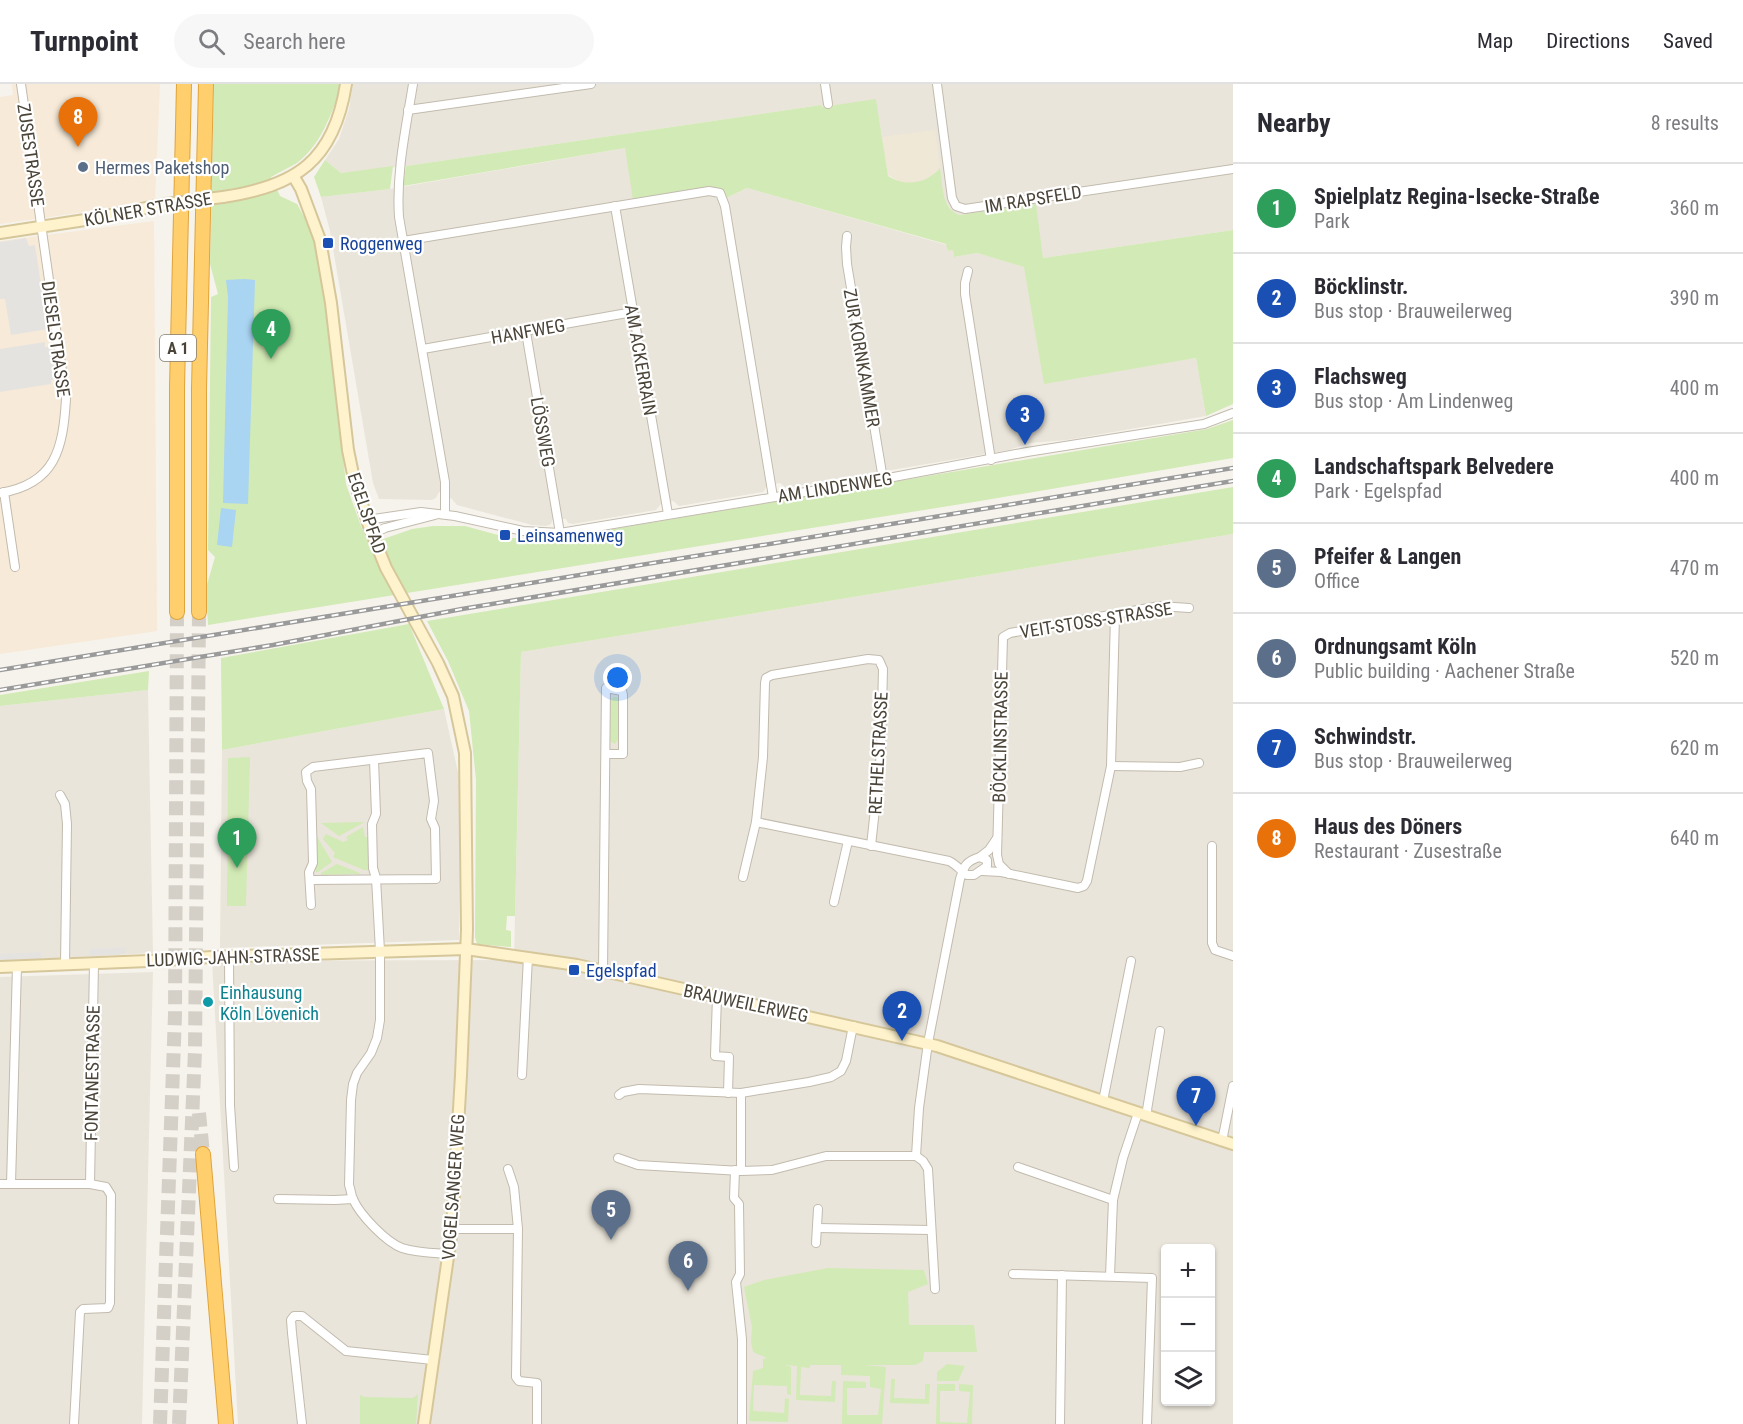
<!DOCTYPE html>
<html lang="en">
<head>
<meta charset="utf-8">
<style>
	:root { --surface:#fff; --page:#f7f7f7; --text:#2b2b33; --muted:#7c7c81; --line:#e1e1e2; --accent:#fc3f1d }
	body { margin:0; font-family:"Roboto Condensed",sans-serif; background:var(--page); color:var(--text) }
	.controls { position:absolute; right:18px; bottom:18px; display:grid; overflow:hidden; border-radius:6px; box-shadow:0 2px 4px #0004 }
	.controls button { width:54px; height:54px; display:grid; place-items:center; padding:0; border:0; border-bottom:2px solid var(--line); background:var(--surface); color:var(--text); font:30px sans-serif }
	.you { position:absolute; left:618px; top:594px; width:21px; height:21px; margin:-15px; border:4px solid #fff; border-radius:50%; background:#1a73e8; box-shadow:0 0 0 9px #1a73e833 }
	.badge { display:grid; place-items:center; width:39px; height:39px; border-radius:50%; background:var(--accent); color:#fff; font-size:20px; font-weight:700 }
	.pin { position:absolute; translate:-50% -50px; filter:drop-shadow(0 2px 3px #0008) }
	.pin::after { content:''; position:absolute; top:32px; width:21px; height:18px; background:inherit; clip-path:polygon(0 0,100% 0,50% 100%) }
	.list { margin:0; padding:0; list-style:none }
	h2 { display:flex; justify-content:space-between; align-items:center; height:78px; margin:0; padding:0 24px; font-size:26px }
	h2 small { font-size:20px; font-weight:400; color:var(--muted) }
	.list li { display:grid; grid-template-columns:39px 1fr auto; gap:18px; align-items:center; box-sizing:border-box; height:90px; padding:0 24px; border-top:2px solid var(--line) }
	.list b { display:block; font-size:22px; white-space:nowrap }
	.list p { margin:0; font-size:20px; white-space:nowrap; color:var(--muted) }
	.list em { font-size:20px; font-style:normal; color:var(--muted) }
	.icon { flex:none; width:33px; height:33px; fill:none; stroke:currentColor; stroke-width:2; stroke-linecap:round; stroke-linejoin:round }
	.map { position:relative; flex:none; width:1233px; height:1340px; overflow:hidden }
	header { display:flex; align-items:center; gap:36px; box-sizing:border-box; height:84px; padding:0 30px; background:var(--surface); border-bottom:2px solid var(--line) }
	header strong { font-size:28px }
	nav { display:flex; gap:33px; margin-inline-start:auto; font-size:21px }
	.search { width:420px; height:54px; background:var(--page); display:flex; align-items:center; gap:15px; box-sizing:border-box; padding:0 21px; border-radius:33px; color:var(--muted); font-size:22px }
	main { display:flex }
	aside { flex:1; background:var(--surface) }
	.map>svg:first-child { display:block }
	.residential { fill:#eae5da; fill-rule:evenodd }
	.commercial { fill:#f7ead8 }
	.education { fill:#efe8d6 }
	.green { fill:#d2eab5 }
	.parking { fill:#e5e3e0 }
	.water { fill:#a9d4f2 }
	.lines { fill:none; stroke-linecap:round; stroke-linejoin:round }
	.highway-tunnel { stroke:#d4d0c8; stroke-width:14; stroke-dasharray:14 7; stroke-linecap:butt }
	.street-casing { stroke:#c2bbae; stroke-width:10 }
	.secondary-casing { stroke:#d6c79b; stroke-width:14 }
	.highway-casing { stroke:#e0a43c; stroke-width:16 }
	.street { stroke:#fff; stroke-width:8 }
	.secondary { stroke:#fff3cd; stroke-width:10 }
	.highway { stroke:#ffcf6e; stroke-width:14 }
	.rail-casing { stroke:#9a9a9a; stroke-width:4.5 }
	.rail { stroke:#fff; stroke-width:2; stroke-dasharray:7; stroke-linecap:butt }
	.secondary-bridge-casing { stroke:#d6c79b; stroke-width:14; stroke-linecap:butt }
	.secondary-bridge { stroke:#fff3cd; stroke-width:10 }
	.service-dot { fill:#5c6f8a; stroke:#fff; stroke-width:2 }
	.transit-dot { fill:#1a4fb4; stroke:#fff; stroke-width:2 }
	.culture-dot { fill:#0f9aa8; stroke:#fff; stroke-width:2 }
	.labels { text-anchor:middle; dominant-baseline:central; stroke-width:4.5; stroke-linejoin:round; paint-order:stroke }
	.shield { fill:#fff; stroke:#817c74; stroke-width:1.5 }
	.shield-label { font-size:16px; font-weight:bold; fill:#4b4439 }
	.street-label { font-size:18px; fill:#4b4439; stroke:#fff }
	.service-label { font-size:18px; fill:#4e5e75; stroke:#fff; text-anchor:start }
	.transit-label { font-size:18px; fill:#164399; stroke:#fff; text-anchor:start }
	.culture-label { font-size:18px; fill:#0d838f; stroke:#fff; text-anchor:start }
</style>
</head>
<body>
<header>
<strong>Turnpoint</strong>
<div class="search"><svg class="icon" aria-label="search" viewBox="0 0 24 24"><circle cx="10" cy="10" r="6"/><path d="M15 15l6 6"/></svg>Search here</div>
<nav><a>Map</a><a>Directions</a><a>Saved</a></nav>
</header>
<main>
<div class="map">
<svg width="1233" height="1340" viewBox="0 0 1233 1340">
	<rect width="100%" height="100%" fill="#f6f3ec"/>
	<g class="residential">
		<polygon points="353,0 1233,0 1233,146 1043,174 968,130 960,131 953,128 945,117 888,91 876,16 822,23 821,21 406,82 341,89 325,76 339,55 349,25"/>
		<polygon points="625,64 710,104 726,114 747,104 947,161 948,167 953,166 954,173 977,169 1025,183 1045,299 1196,274 1206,332 1067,356 1030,359 1009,366 786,404 780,399 768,401 763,408 679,422 673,417 661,420 656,426 573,440 568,439 566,435 553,435 551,440 546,442 532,441 457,421 452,415 439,408 436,414 432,416 379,415 373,399 330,147 321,113 390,105"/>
		<path d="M1233,450V1340H238L212,877L514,876L521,568ZM1166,1164H1210V1318H1166Z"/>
		<polygon points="148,606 153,869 0,877 0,622"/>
		<polygon points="444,625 461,702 459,856 220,864 222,666"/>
		<polygon points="153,888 142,1340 0,1340 0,893"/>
	</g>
	<g class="commercial">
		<polygon points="12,0 160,0 155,118 0,140 0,13 13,11"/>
		<polygon points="154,137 157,547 0,570 0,157"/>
	</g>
	<polygon class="education" points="935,46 940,84 937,88 922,97 910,99 900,98 888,91 882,53"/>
	<g class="green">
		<path d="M214,0H342C332,28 322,60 297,79C289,84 279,88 271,93L280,112L297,120L312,147L323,187L346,400L361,442L369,460L412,445L433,442H465L509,454H560L1207,345L1233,336V374L980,417L208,541L206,504L215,473L208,466L211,213L218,210L210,180Z"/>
		<path d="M876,15L888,92C905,103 927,100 940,84C943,101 941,125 960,131L1036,120L1043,174L1233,146V320L1206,332L1196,274L1044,300L1024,183L977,169L954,173L953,166L948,167L946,160L747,104L726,114L722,108L633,116L625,64L403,102L406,82L821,21L822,23Z"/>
		<polygon points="325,76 341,89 393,82 390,105 321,113 314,93"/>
		<polygon points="1233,403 1233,450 521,568 515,832 507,832 506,846 511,847 511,863 477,860 475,853 476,696 469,627 448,577 427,537"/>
		<polygon points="409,540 444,625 222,666 221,574"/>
		<polygon points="149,587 148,606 0,622 0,611"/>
		<polygon points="613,613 617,613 619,616 618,655 615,660 611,658 610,655 611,617"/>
		<polygon points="250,673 246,822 227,822 228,674"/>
		<polygon points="365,738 339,752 321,739"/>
		<polygon points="363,743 365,753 370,753 371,786 364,786 333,773 335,769 323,755 326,750 343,758 348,756 346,753"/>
		<polygon points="315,749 332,778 318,788 316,788"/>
		<polygon points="337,780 360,789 360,790 321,791 321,789"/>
		<polygon points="828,1184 924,1186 928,1200 908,1208 909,1241 974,1241 977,1268 924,1268 923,1277 915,1281 864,1281 886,1283 882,1340 842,1340 843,1297 866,1298 866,1304 847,1304 847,1331 878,1331 881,1305 870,1303 870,1292 841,1291 841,1281 810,1281 810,1284 801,1283 800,1311 831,1312 832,1297 836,1297 835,1318 796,1316 797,1282 785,1281 791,1283 791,1311 787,1310 787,1302 754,1301 753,1327 784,1329 785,1314 789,1315 788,1338 749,1337 753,1287 763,1284 763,1275 767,1274 753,1268 751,1258 752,1243 744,1203 764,1196"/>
		<polygon points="947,1280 965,1282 958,1297 937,1297 937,1288"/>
		<polygon points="891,1295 895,1295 894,1314 925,1315 925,1300 930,1300 929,1320 890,1319"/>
		<polygon points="937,1300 955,1300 955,1307 940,1307 940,1338 967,1339 970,1308 959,1307 959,1300 973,1301 972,1340 936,1340"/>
		<polygon points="418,1310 416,1340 360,1340 360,1311 364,1313 413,1314"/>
	</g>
	<g class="parking">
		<polygon points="26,154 29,162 35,161 48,245 11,251 5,215 0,215 0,158"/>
		<polygon points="45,258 45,263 51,263 56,295 51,296 51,300 0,308 0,265"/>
		<polygon points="126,863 126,870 90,872 90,865"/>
		<polygon points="41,868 41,875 0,877 0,870"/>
	</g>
	<g class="water">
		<polygon points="244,195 255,196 248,420 223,419 228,213 226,196"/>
		<polygon points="221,424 236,426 232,463 217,461"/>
	</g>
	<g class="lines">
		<g class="highway-tunnel">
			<polyline points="199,1029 203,1070"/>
			<polyline points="160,1340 175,931 177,528"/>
			<polyline points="179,1340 195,967 199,528"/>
		</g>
		<g class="street-casing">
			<g id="street">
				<path d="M413,0C406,44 396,88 399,133L445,398V430"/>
				<polyline points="825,0 828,20"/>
				<polyline points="937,0 952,114 956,122 965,125 1233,85"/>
				<polyline points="408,26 591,0"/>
				<polyline points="615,122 668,430"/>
				<polyline points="847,152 846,163 847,180 883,395"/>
				<polyline points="403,157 709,107 720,109 725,122 773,413"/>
				<polyline points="968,187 965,199 965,210 991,376"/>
				<polyline points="526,248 560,449"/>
				<polyline points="423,265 633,228"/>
				<polyline points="4,408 15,483"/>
				<path d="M0,409C56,400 63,364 66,315L21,0"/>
				<polyline points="367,436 421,428 455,432 523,447 560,449 883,395 1027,368 1204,340 1233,329"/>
				<polyline points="372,450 385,444 435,431"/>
				<path d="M374,676L376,730L372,740L373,784L376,794L380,867V936L377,954L371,969L357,989L353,1000L351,1016L349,1101C351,1106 351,1111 353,1115C360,1131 386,1158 402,1164C417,1169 434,1169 449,1170"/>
				<polyline points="1111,682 1180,683 1199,679"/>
				<polyline points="60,711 65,720 67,740 65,880"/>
				<path d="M756,738L949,777C957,781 961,787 967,791H974L987,782V776L980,773C966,777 964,782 960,795L928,959L919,1024L916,1072"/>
				<polyline points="1212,762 1212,859 1215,866 1233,872"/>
				<polyline points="980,773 989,766 997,754"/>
				<polyline points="982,787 1001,788 1078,804 1084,802 1087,797 1111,682 1115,532"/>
				<polyline points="1009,790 999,780 997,771 1003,553 1010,549 1160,522 1189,524"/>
				<polyline points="743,793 756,738 763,673 765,599 766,594 772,591 868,575 879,576 883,585 881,669 871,762"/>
				<polyline points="310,796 436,795 435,744 431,735 434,717 428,669 313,683 306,688 307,697 311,705 312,740 313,779 309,788 311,821"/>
				<polyline points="834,818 848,757"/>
				<polyline points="229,873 230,1021 234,1083"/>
				<polyline points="603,887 606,604 622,607 623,611 623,670 607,670"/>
				<polyline points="717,913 715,972 729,973 728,1009"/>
				<polyline points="522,991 528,873"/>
				<polyline points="619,1011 623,1008 639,1005 741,1009 809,998 831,993 841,987 846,977 853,942"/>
				<polyline points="1103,1017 1131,877"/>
				<polyline points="1146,1032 1160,947"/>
				<polyline points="1222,1057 1233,1002"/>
				<polyline points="618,1074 638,1081 741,1087 772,1086 826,1072 916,1072 923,1077 928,1085 935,1205"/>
				<polyline points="1018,1083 1113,1116"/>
				<polyline points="508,1085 514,1103 518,1145 516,1293 519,1297 537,1299 537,1340"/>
				<polyline points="735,1086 734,1114 739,1120 740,1190 736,1198 742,1255 742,1340"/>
				<polyline points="741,1087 741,1009"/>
				<polyline points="0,1100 90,1100 106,1103 111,1111 110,1219 108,1224 83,1225 80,1228 74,1340"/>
				<polyline points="11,1100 17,882"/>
				<polyline points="90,1100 94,879"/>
				<polyline points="278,1115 335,1116 353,1115"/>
				<polyline points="817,1144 931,1146"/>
				<polyline points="452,1145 518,1145"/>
				<polyline points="816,1159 818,1125"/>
				<polyline points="1013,1190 1152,1194 1147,1340"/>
				<polyline points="1110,1192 1113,1116 1123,1074 1138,1029"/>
				<polyline points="302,1340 292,1249 291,1236 294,1232 302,1232 346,1267 433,1276"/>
				<polyline points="1060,1340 1062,1191"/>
			</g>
		</g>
		<g class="secondary-casing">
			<g id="secondary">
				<polyline points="294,93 301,105 320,156 331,219 348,366 354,395 369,442 386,484 438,579 453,612 465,669 467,846 461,991 452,1145 424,1340"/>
				<path d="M223,113C296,102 334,77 346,0"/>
				<polyline points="0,149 85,136 166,120"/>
				<polyline points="212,873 466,865 577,881 937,962 1233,1060"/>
				<polyline points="0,883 148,877"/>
			</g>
		</g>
		<g class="highway-casing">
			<g id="highway">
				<polyline points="177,528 177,304 184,0"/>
				<polyline points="199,528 199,305 206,0"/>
				<polyline points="203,1070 226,1340"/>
			</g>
		</g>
		<use href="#street" class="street"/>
		<use href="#secondary" class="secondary"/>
		<use href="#highway" class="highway"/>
		<g class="rail-casing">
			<g id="rail">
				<polyline points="0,586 1233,384"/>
				<polyline points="0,606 273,561 462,525 1233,397"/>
			</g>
		</g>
		<use href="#rail" class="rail"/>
		<g class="secondary-bridge-casing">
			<g id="secondary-bridge">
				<polyline points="166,120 223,113"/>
				<polyline points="148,877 212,873"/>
			</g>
		</g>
		<use href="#secondary-bridge" class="secondary-bridge"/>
	</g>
	<circle class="service-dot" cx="83" cy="83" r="6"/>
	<g class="transit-dot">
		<rect x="322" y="153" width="12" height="12" rx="3"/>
		<rect x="499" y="445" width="12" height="12" rx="3"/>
		<rect x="568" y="880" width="12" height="12" rx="3"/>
	</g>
	<circle class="culture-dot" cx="208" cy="918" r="6"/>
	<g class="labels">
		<rect class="shield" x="160" y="251" width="36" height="26" rx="4.5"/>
		<g class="shield-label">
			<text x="178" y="264">A 1</text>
		</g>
		<g class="street-label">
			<text transform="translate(31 71) rotate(82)">ZUSESTRASSE</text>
			<text transform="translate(1033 115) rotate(-9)">IM RAPSFELD</text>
			<text transform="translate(148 125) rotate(-10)">KÖLNER STRASSE</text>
			<text transform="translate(528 247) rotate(-10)">HANFWEG</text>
			<text transform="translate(56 255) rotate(82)">DIESELSTRASSE</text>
			<text transform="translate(862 274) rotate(80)">ZUR KORNKAMMER</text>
			<text transform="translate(641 276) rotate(80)">AM ACKERRAIN</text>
			<text transform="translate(543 348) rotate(80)">LÖSSWEG</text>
			<text transform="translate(835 403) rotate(-9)">AM LINDENWEG</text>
			<text transform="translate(367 429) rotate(71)">EGELSPFAD</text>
			<text transform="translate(1096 536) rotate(-9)">VEIT-STOSS-STRASSE</text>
			<text transform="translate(1000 653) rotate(-89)">BÖCKLINSTRASSE</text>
			<text transform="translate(878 669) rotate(-87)">RETHELSTRASSE</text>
			<text transform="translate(233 873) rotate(-2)">LUDWIG-JAHN-STRASSE</text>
			<text transform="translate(746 919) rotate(12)">BRAUWEILERWEG</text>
			<text transform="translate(92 989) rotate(-89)">FONTANESTRASSE</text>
			<text transform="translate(453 1103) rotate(-86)">VOGELSANGER WEG</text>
		</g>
		<g class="service-label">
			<text x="95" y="83">Hermes Paketshop</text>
		</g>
		<g class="transit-label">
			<text x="340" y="159">Roggenweg</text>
			<text x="517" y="451">Leinsamenweg</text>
			<text x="586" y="886">Egelspfad</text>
		</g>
		<g class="culture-label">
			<text x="220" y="908">Einhausung<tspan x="220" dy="21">Köln Lövenich</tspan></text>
		</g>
	</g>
</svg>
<div class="controls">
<button>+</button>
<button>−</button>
<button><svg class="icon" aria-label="layers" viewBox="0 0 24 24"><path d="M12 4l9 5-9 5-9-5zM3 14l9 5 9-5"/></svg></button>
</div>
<div class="you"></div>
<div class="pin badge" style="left:237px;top:784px;background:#2e9e5b">1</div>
<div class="pin badge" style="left:902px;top:957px;background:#1a4fb4">2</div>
<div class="pin badge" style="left:1025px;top:361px;background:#1a4fb4">3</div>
<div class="pin badge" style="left:271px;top:275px;background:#2e9e5b">4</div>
<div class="pin badge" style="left:611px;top:1156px;background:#5c6f8a">5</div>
<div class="pin badge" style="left:688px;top:1207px;background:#5c6f8a">6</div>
<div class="pin badge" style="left:1196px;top:1042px;background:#1a4fb4">7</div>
<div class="pin badge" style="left:78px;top:63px;background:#e8710a">8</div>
</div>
<aside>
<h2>Nearby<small>8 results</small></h2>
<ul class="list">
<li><span class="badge" style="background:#2e9e5b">1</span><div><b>Spielplatz Regina-Isecke-Straße</b><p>Park</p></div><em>360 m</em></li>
<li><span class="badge" style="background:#1a4fb4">2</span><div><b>Böcklinstr.</b><p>Bus stop · Brauweilerweg</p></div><em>390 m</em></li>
<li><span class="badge" style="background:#1a4fb4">3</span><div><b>Flachsweg</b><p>Bus stop · Am Lindenweg</p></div><em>400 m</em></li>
<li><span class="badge" style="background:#2e9e5b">4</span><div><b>Landschaftspark Belvedere</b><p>Park · Egelspfad</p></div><em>400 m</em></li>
<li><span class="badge" style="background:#5c6f8a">5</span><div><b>Pfeifer &amp; Langen</b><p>Office</p></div><em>470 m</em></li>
<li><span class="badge" style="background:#5c6f8a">6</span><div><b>Ordnungsamt Köln</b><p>Public building · Aachener Straße</p></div><em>520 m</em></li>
<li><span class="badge" style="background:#1a4fb4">7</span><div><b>Schwindstr.</b><p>Bus stop · Brauweilerweg</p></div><em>620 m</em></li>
<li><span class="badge" style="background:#e8710a">8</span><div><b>Haus des Döners</b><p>Restaurant · Zusestraße</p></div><em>640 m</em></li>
</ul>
</aside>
</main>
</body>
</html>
